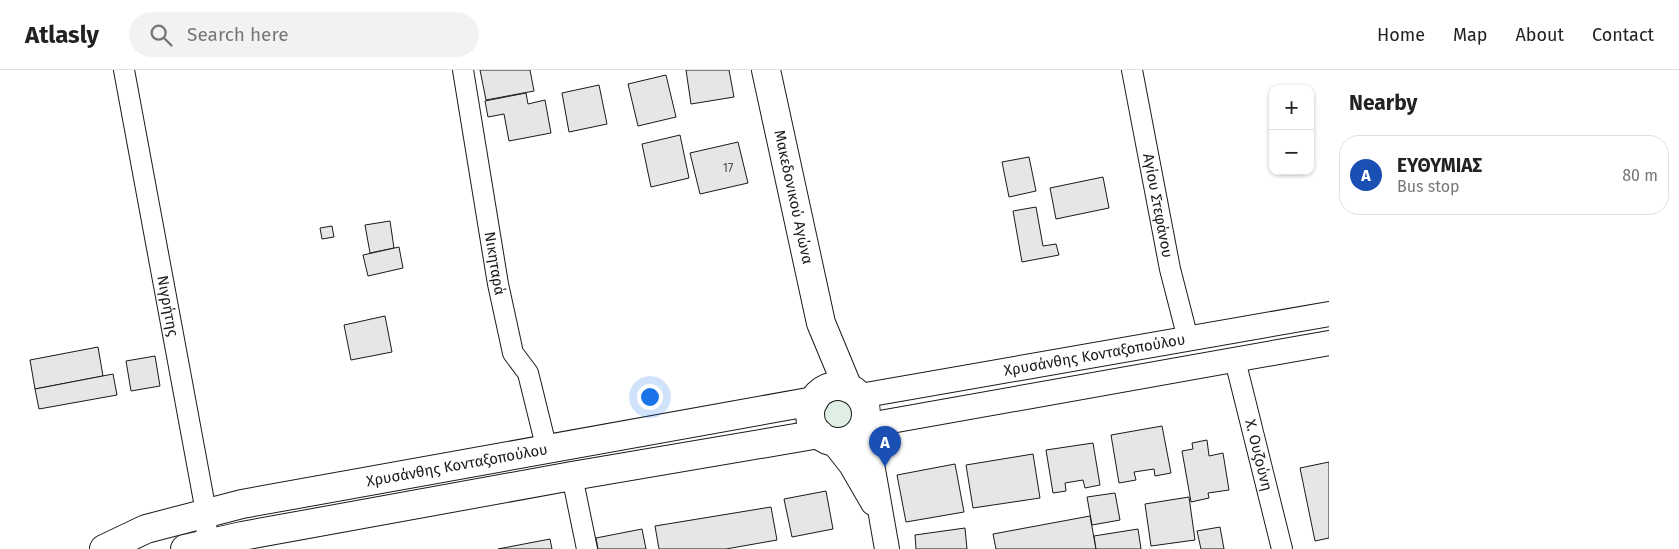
<!DOCTYPE html>
<html lang="en">
<head>
<meta charset="utf-8">
<style>
	:root { --surface:#fff; --page:#f2f2f2; --text:#222; --muted:#767676; --line:#e0e0e0; --accent:#0b8043 }
	body { margin:0; font-family:"Fira Sans",sans-serif; background:var(--page); color:var(--text) }
	.controls { position:absolute; right:15px; top:15px; display:grid; overflow:hidden; border-radius:10px; box-shadow:0 1px 4px #0004 }
	.controls button { width:45px; height:45px; display:grid; place-items:center; padding:0; border:0; border-bottom:1px solid var(--line); background:var(--surface); color:var(--text); font:25px sans-serif }
	.you { position:absolute; left:649px; top:326px; width:18px; height:18px; margin:-12px; border:4px solid #fff; border-radius:50%; background:#1a73e8; box-shadow:0 0 0 8px #1a73e833 }
	.badge { display:grid; place-items:center; width:32px; height:32px; border-radius:50%; background:var(--accent); color:#fff; font-size:16px; font-weight:700 }
	.pin { position:absolute; translate:-50% -41px; filter:drop-shadow(0 1px 2px #0008) }
	.pin::after { content:''; position:absolute; top:26px; width:18px; height:15px; background:inherit; clip-path:polygon(0 0,100% 0,50% 100%) }
	.list { margin:0; padding:0; list-style:none }
	h2 { display:flex; justify-content:space-between; align-items:center; height:65px; margin:0; padding:0 20px; font-size:21px }
	h2 small { font-size:16px; font-weight:400; color:var(--muted) }
	.list li { display:grid; grid-template-columns:32px 1fr auto; gap:15px; align-items:center; box-sizing:border-box; height:80px; margin:0 10px 10px; padding:0 10px; border:1px solid var(--line); border-radius:20px }
	.list b { display:block; font-size:19px; white-space:nowrap }
	.list p { margin:0; font-size:16px; white-space:nowrap; color:var(--muted) }
	.list em { font-size:16px; font-style:normal; color:var(--muted) }
	.icon { flex:none; width:28px; height:28px; fill:none; stroke:currentColor; stroke-width:2; stroke-linecap:round; stroke-linejoin:round }
	.map { position:relative; flex:none; width:1329px; height:479px; overflow:hidden }
	header { display:flex; align-items:center; gap:30px; box-sizing:border-box; height:70px; padding:0 25px; background:var(--surface); border-bottom:1px solid var(--line) }
	header strong { font-size:24px }
	nav { display:flex; gap:28px; margin-inline-start:auto; font-size:18px }
	.search { width:350px; height:45px; background:var(--page); display:flex; align-items:center; gap:12px; box-sizing:border-box; padding:0 18px; border-radius:28px; color:var(--muted); font-size:19px }
	main { display:flex }
	aside { flex:1; background:var(--surface) }
	.map>svg:first-child { display:block }
	.green { fill:#e0efe3; stroke:#6a6a6a }
	.building { fill:#e6e6e6; stroke:#1a1a1a }
	.lines { fill:none; stroke-linecap:round; stroke-linejoin:round }
	.minor-casing { stroke:#1a1a1a; stroke-width:22 }
	.tertiary-casing { stroke:#1a1a1a; stroke-width:26 }
	.secondary-casing { stroke:#1a1a1a; stroke-width:30 }
	.minor { stroke:#fff; stroke-width:20 }
	.tertiary { stroke:#fff; stroke-width:24 }
	.secondary { stroke:#fff; stroke-width:28 }
	.labels { text-anchor:middle; dominant-baseline:central; stroke-width:4; stroke-linejoin:round; paint-order:stroke }
	.number-label { font-size:12px; fill:#4d4d4d }
	.street-label { font-size:15px; fill:#1a1a1a; stroke:#fff }
</style>
</head>
<body>
<header>
<strong>Atlasly</strong>
<div class="search"><svg class="icon" aria-label="search" viewBox="0 0 24 24"><circle cx="10" cy="10" r="6"/><path d="M15 15l6 6"/></svg>Search here</div>
<nav><a>Home</a><a>Map</a><a>About</a><a>Contact</a></nav>
</header>
<main>
<div class="map">
<svg width="1329" height="479" viewBox="0 0 1329 479">
	<rect width="100%" height="100%" fill="#fff"/>
	<circle class="green" cx="839" cy="345" r="18"/>
	<g class="building">
		<polygon points="480,0 530,0 534,21 486,30"/>
		<polygon points="686,0 729,0 734,27 691,34"/>
		<polygon points="666,5 676,47 638,56 628,14"/>
		<polygon points="599,15 607,54 569,62 562,23"/>
		<polygon points="526,23 528,34 545,30 551,63 509,71 504,44 488,47 485,31"/>
		<polygon points="680,65 689,108 651,117 642,74"/>
		<polygon points="738,72 748,113 700,124 690,83"/>
		<polygon points="1029,87 1036,121 1009,127 1002,92"/>
		<polygon points="1103,107 1109,138 1056,149 1050,118"/>
		<polygon points="1036,137 1043,176 1056,174 1059,185 1022,192 1013,141"/>
		<polygon points="390,151 394,178 370,183 365,155"/>
		<polygon points="332,156 334,167 322,169 320,158"/>
		<polygon points="399,177 403,198 368,206 363,185"/>
		<polygon points="385,246 392,282 351,290 344,255"/>
		<polygon points="98,277 103,306 35,319 30,290"/>
		<polygon points="155,286 160,316 131,321 126,291"/>
		<polygon points="113,304 117,325 39,339 35,319"/>
		<polygon points="1162,356 1171,403 1155,406 1154,399 1134,402 1136,410 1119,413 1111,365"/>
		<polygon points="1207,370 1209,386 1223,383 1229,420 1208,423 1209,428 1191,432 1182,381 1193,379 1192,373"/>
		<polygon points="1093,373 1100,415 1085,418 1083,410 1065,413 1066,421 1053,423 1046,380"/>
		<polygon points="1033,384 1040,428 973,438 966,395"/>
		<polygon points="1329,392 1329,468 1315,471 1300,398"/>
		<polygon points="955,394 964,442 906,452 897,405"/>
		<polygon points="826,421 833,459 792,467 784,429"/>
		<polygon points="1115,423 1120,450 1092,455 1087,427"/>
		<polygon points="1189,427 1195,470 1151,476 1145,434"/>
		<polygon points="771,437 777,470 726,479 659,479 655,456"/>
		<polygon points="1090,446 1096,479 996,479 993,464"/>
		<polygon points="1220,457 1224,479 1201,479 1197,461"/>
		<polygon points="965,458 967,479 916,479 915,465"/>
		<polygon points="642,459 646,479 598,479 596,468"/>
		<polygon points="1138,459 1141,479 1096,479 1094,466"/>
		<polygon points="550,469 552,479 498,479"/>
	</g>
	<g class="lines">
		<g class="minor-casing">
			<g id="minor">
				<path id="s1" d="M124,0L206,442L207,479"/>
				<path id="s2" d="M463,0L498,214L513,283L528,303L547,380"/>
				<path id="s3" d="M1132,0L1170,199L1188,269"/>
				<path id="s4" d="M1235,290L1282,479"/>
				<polyline points="572,406 587,479"/>
			</g>
		</g>
		<g class="tertiary-casing">
			<g id="tertiary">
				<path id="s5" d="M860,326L1329,244"/>
				<polyline points="863,356 1329,273"/>
				<polyline points="859,362 871,388 887,479"/>
				<polyline points="832,371 851,395 873,433"/>
			</g>
		</g>
		<g class="secondary-casing">
			<g id="secondary">
				<path id="s6" d="M766,0L821,253L848,318"/>
				<circle cx="838" cy="344" r="28"/>
				<path id="s7" d="M104,479L146,459L242,434L814,331"/>
				<polyline points="185,479 242,466 572,406 819,364"/>
			</g>
		</g>
		<use href="#minor" class="minor"/>
		<use href="#tertiary" class="tertiary"/>
		<use href="#secondary" class="secondary"/>
	</g>
	<g class="labels">
		<g class="number-label">
			<text x="728" y="98">17</text>
		</g>
		<g class="street-label">
			<text stroke="none"><textPath href="#s6" startOffset="130">Μακεδονικού Αγώνα</textPath></text>
			<text stroke="none"><textPath href="#s3" startOffset="138">Αγίου Στεφάνου</textPath></text>
			<text stroke="none"><textPath href="#s2" startOffset="196">Νικηταρά</textPath></text>
			<text stroke="none"><textPath href="#s1" startOffset="240">Νιγρήτης</textPath></text>
			<text stroke="none"><textPath href="#s5" startOffset="238">Χρυσάνθης Κονταξοπούλου</textPath></text>
			<text stroke="none"><textPath href="#s4" startOffset="98">Χ. Ουζούνη</textPath></text>
			<text stroke="none"><textPath href="#s7" startOffset="364">Χρυσάνθης Κονταξοπούλου</textPath></text>
		</g>
	</g>
</svg>
<div class="controls">
<button>+</button>
<button>−</button>
</div>
<div class="you"></div>
<div class="pin badge" style="left:885px;top:397px;background:#1a4fb4">A</div>
</div>
<aside>
<h2>Nearby<small></small></h2>
<ul class="list">
<li><span class="badge" style="background:#1a4fb4">A</span><div><b>ΕΥΘΥΜΙΑΣ</b><p>Bus stop</p></div><em>80 m</em></li>
</ul>
</aside>
</main>
</body>
</html>
